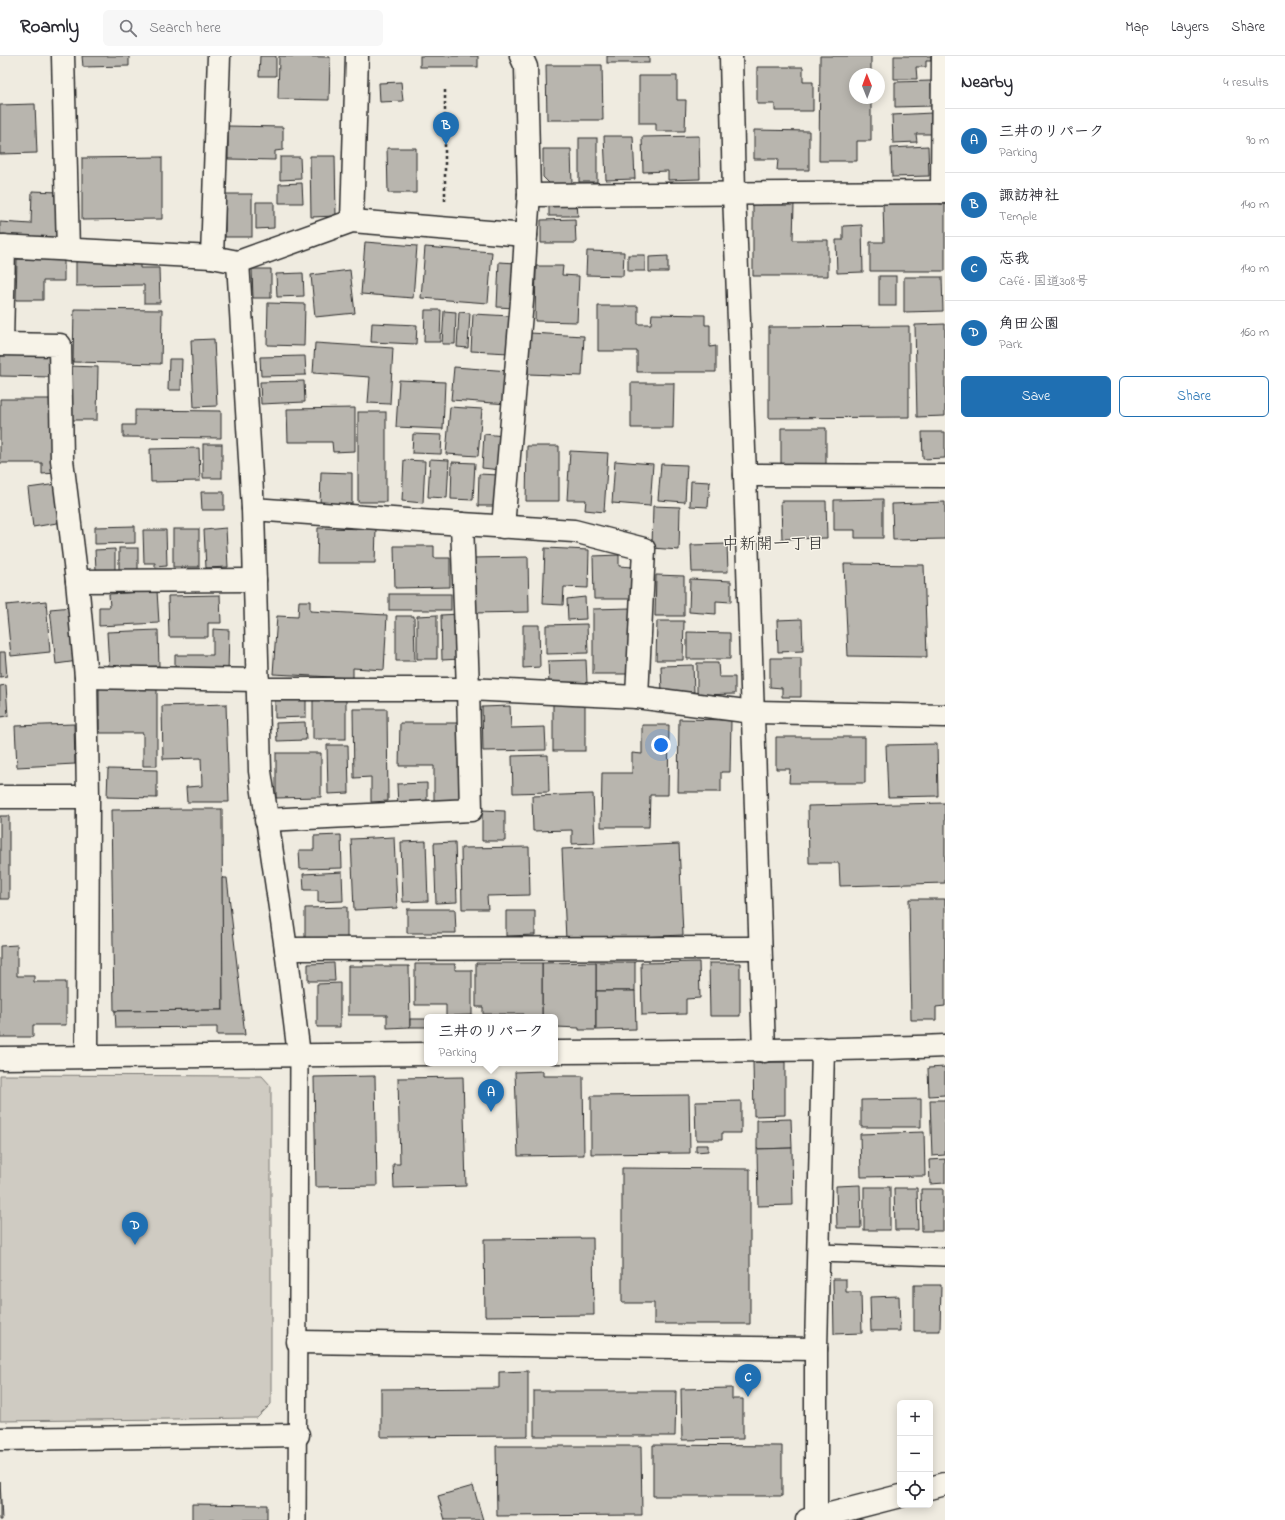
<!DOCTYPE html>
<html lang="en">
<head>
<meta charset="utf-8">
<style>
	:root { --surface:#fff; --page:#f7f7f7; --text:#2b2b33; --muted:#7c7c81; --line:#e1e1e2; --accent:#1f6fb2 }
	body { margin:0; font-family:"Indie Flower","Klee One",sans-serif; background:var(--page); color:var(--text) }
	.controls { position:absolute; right:12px; bottom:12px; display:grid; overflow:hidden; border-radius:6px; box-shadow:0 2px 10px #0003 }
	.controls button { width:36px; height:36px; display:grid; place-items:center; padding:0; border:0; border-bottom:1px solid var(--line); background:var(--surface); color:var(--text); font:20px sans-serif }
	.compass { position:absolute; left:849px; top:12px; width:36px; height:36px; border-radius:50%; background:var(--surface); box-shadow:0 2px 10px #0003; rotate:359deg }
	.you { position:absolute; left:661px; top:689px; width:14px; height:14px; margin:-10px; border:3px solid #fff; border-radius:50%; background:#1a73e8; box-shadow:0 0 0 6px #1a73e833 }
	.badge { display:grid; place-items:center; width:26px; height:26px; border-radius:50%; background:var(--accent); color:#fff; font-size:13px; font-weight:700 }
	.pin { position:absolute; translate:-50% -33px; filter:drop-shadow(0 1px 2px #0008) }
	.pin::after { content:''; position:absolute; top:21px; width:14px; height:12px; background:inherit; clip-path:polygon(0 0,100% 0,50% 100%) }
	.popup { position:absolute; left:424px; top:958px; width:134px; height:52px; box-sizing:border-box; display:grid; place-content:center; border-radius:6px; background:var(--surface); filter:drop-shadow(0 1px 3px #0005); font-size:13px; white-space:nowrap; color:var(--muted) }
	.popup b { font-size:15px; color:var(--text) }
	.popup::after { content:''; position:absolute; left:50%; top:100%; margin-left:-8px; border:8px solid transparent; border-top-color:var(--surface) }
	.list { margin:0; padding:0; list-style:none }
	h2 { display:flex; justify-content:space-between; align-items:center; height:52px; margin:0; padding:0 16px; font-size:17px }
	h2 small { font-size:13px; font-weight:400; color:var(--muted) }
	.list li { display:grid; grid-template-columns:26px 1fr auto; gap:12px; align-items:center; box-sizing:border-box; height:64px; padding:0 16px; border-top:1px solid var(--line) }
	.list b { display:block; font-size:15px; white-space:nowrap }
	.list p { margin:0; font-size:13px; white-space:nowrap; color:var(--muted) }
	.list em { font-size:13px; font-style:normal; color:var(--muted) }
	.actions { display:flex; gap:8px; padding:12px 16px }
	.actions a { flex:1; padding:9px 0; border:1px solid var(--accent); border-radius:6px; text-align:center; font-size:14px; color:var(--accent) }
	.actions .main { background:var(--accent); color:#fff }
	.icon { flex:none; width:22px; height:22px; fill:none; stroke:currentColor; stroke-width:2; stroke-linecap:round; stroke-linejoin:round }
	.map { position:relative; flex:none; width:945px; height:1464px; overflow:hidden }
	header { display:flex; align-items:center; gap:24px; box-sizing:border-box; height:56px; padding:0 20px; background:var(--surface); border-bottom:1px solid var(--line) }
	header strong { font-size:19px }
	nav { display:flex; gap:22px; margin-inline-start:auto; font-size:14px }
	.search { width:280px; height:36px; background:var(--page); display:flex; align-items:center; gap:10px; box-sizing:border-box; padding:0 14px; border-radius:6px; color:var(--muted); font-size:15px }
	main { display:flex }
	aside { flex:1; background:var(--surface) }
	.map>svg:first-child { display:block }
	.green { fill:#cfcbc2; stroke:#7d7b76 }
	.building { fill:#b8b5ae; stroke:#2b2b2b }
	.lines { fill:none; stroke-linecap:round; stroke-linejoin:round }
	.service-casing { stroke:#2b2b2b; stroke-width:20 }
	.minor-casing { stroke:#2b2b2b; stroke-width:25 }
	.tertiary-casing { stroke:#2b2b2b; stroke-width:25 }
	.trunk-casing { stroke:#2b2b2b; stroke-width:25 }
	.path { stroke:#2b2b2b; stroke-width:2.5; stroke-dasharray:3 3; stroke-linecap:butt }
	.service { stroke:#f7f3e8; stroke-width:17 }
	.minor { stroke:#f7f3e8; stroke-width:22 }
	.tertiary { stroke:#f7f3e8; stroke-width:22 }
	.trunk { stroke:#f7f3e8; stroke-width:22 }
	.labels { text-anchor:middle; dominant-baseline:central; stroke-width:3; stroke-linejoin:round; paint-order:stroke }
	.neighbourhood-label { font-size:17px; fill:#2b2b2b; stroke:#f7f3e8 }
</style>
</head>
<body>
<header>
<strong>Roamly</strong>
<div class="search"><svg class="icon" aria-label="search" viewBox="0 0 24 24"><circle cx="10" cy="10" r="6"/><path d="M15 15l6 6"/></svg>Search here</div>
<nav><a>Map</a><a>Layers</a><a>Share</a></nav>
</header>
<main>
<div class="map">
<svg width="945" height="1464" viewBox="0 0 945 1464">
	<rect width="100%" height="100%" fill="#efebe0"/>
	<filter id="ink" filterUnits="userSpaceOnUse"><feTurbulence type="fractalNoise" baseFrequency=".025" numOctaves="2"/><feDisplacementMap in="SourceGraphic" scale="8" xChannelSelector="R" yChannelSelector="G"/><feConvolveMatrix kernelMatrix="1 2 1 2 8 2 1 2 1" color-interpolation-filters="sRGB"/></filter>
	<g filter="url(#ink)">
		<polygon class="green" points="0,1019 262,1020 271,1030 271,1348 257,1362 0,1365"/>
		<g class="building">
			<polygon points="82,0 129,0 129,10 83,11"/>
			<polygon points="260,0 276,0 276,20 259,20"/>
			<polygon points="279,0 330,1 329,44 278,43"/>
			<rect x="420" y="0" width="58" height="11"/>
			<rect x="607" y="0" width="42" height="7"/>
			<polygon points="820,0 871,0 871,18 855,18 855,42 871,42 871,85 857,85 857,105 819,105"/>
			<polygon points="894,0 931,0 931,5 926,5 926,11 916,11 917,23 894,23"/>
			<polygon points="546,9 602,9 603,64 547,64"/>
			<polygon points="757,11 803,11 803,26 813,26 813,55 775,55 775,48 757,48"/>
			<polygon points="639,20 677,20 677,44 686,44 685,75 656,75 656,67 639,67"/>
			<polygon points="931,25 932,50 895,51 895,26"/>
			<polygon points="401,26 403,45 380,46 379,27"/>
			<polygon points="35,48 37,97 0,98 0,49"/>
			<polygon points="932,57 933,78 916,78 917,86 893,87 892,59"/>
			<polygon points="228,70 283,71 283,94 275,95 275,104 228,103"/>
			<polygon points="754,74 809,75 809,114 777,114 778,103 754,103"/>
			<polygon points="604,80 633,80 635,123 606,124"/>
			<polygon points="699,80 700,123 668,124 668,115 643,116 642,81"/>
			<rect x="579" y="82" width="18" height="44"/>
			<polygon points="928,90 929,120 892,121 891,92"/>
			<polygon points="387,92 416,92 416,137 388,137"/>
			<polygon points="543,93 571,93 572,129 550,128 543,121"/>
			<polygon points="310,100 335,100 336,160 311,161"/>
			<polygon points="162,101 162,163 82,164 82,102"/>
			<polygon points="280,101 300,101 301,123 280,124"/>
			<polygon points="302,127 303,147 279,147 279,128"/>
			<polygon points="32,135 59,136 57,184 0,182 0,166 31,168"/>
			<rect x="225" y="138" width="27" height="43"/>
			<polygon points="256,146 274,146 274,172 256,173"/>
			<polygon points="945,146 945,215 870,215 870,186 884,186 883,147"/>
			<polygon points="577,147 578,160 549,160 549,148"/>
			<polygon points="753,148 794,148 793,184 828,184 828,220 753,220"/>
			<polygon points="575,163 576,187 541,187 541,164"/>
			<polygon points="862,169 863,216 837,217 836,184 843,184 843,170"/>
			<polygon points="365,186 417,190 413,242 361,238"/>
			<polygon points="425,191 492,196 488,247 421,242"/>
			<polygon points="587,195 624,196 623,220 586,219"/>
			<rect x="628" y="199" width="17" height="16"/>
			<polygon points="668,200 668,216 649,216 649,201"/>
			<polygon points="140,202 140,212 159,212 160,247 144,247 144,229 76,230 76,203"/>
			<polygon points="17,203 64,204 64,225 43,225 43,244 16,244"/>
			<polygon points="499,206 517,207 515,252 497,251"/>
			<polygon points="536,210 563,210 562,219 579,220 577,266 535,265"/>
			<polygon points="252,213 271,213 271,242 253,242"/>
			<polygon points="350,214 355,257 315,261 311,219"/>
			<polygon points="303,217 304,240 277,241 276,218"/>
			<rect x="879" y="220" width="17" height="30"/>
			<polygon points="904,221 942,221 943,255 904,256"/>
			<polygon points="268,247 305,248 304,290 267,289"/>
			<polygon points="598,250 638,250 638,268 651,268 652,258 705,259 705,269 710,269 710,291 716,290 716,316 637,316 637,295 598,295"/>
			<polygon points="74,253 162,254 161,308 73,306"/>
			<polygon points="425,254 441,254 440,286 424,286"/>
			<polygon points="444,255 456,256 455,288 442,288"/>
			<polygon points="459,256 470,257 468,292 457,291"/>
			<polygon points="473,258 511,260 509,297 471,295"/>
			<polygon points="372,267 417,269 416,288 371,286"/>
			<polygon points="945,268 945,360 917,361 915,269"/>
			<polygon points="909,270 909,361 769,362 769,271"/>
			<polygon points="530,277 584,280 582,320 528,318"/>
			<polygon points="214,283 217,350 194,351 191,284"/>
			<polygon points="315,287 393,292 390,348 368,347 370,321 313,317"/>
			<polygon points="0,298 53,298 53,321 0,320"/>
			<polygon points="305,300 306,319 261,320 260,301"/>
			<polygon points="169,303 182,303 181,334 168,334"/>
			<polygon points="68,310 98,311 97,364 66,364"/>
			<polygon points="454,311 510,315 508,348 451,344"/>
			<polygon points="399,324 445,326 443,373 396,371"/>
			<polygon points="304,325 305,346 261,348 260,326"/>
			<polygon points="631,327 674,327 673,372 631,372"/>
			<polygon points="0,343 56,343 57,417 42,418 42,407 0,407"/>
			<polygon points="450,351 482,353 478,400 446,398"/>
			<polygon points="355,352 355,395 333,396 332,386 288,386 287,353"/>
			<polygon points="135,354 221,355 221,382 123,381 123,369 135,369"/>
			<rect x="358" y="356" width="28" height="90"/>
			<polygon points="781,372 826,372 826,411 781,412"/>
			<polygon points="922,376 945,376 945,402 923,403"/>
			<polygon points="413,378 442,379 441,398 412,397"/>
			<polygon points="484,378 504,380 501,414 482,412"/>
			<rect x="203" y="388" width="19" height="34"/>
			<polygon points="527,390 559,390 559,445 526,445"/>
			<polygon points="199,392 200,425 151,426 150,393"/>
			<polygon points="570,395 608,397 604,456 585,454 586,444 567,444"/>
			<polygon points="430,403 449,404 447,442 428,441"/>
			<polygon points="404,404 425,405 423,447 402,445"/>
			<polygon points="615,405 653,408 650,450 612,447"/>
			<polygon points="452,406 475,407 473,444 451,443"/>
			<polygon points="661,408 687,409 685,446 658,444"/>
			<polygon points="321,416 352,417 352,450 320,449"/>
			<polygon points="479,418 499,419 498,450 478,450"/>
			<polygon points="691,425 710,426 708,451 690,450"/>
			<polygon points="57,428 63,466 33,471 28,432"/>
			<polygon points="201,436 224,436 224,454 202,454"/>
			<polygon points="883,443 883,482 855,482 855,474 834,474 834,444"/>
			<polygon points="781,445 826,445 827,482 782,483"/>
			<polygon points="945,446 945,483 893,484 892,448"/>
			<polygon points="653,450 680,451 679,494 652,492"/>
			<polygon points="135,470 135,487 95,488 95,471"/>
			<polygon points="226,472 228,511 206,512 204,474"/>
			<polygon points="318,472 376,473 375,507 317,507"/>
			<rect x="173" y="473" width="26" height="38"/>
			<polygon points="143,474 166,474 167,510 155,511 155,507 144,507"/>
			<polygon points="727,488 728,516 692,516 691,489"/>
			<polygon points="394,490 434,490 434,502 450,502 450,531 395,532"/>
			<rect x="119" y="492" width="19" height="23"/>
			<polygon points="545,492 589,494 588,532 564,531 563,549 543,548"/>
			<polygon points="115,493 115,514 96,514 95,494"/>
			<polygon points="619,499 619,510 633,511 633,543 594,543 593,500"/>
			<polygon points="528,501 529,556 473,557 472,502"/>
			<polygon points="844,508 924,509 927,601 848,600"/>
			<polygon points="656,519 684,520 684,560 655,560"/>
			<polygon points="690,523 731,525 731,546 716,545 716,558 689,556"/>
			<polygon points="157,535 159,567 99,570 99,551 110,551 109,538"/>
			<rect x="389" y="538" width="62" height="16"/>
			<polygon points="220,539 221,567 208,567 208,581 169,581 168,540"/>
			<polygon points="585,541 586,563 568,564 567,543"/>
			<polygon points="46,545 50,596 11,600 6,549"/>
			<polygon points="299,545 310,545 310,555 387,559 384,614 353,612 353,622 273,618 277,560 298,561"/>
			<polygon points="72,551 78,605 56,608 50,553"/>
			<polygon points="631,552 631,618 593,618 593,553"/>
			<polygon points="459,558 460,603 442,604 441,559"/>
			<polygon points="437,559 437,603 417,603 417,560"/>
			<polygon points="396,560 414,560 415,605 396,605"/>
			<polygon points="802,563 803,595 778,596 777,564"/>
			<polygon points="657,565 684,565 683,604 656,604"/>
			<polygon points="587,568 588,597 546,598 546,569"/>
			<polygon points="523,569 539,569 540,611 523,612"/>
			<polygon points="213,573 229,574 228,617 175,617 175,599 213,599"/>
			<polygon points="158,574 159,610 109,612 107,576"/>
			<polygon points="687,576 730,577 730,603 687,603"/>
			<polygon points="0,596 5,596 7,620 0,621"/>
			<polygon points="770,602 801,602 801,641 782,641 782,632 770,631"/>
			<polygon points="586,604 587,627 549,628 548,605"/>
			<polygon points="697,607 718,607 719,621 735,621 735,638 697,639"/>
			<polygon points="693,609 694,636 662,637 661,610"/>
			<polygon points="6,629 8,660 0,661 0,630"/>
			<polygon points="99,631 157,631 157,710 143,710 143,677 99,677"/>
			<polygon points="306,643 306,661 275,662 275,644"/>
			<rect x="313" y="643" width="33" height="40"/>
			<polygon points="226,648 229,746 187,746 186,731 202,730 201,702 163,703 162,650"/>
			<rect x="553" y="648" width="32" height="47"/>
			<polygon points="510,650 511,672 545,671 546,694 483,695 482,651"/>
			<polygon points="353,653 387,653 388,745 371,746 371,721 354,722"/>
			<polygon points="679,663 731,664 730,716 721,716 721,736 678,736"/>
			<polygon points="305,666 306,684 277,685 276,667"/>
			<polygon points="400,667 463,667 463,748 434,748 434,710 399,710"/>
			<polygon points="74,668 75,708 17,711 15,670"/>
			<polygon points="642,669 669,669 668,739 650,739 649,771 601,771 602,717 632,717 632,697 642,698"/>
			<polygon points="776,681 865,681 865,727 789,727 790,713 776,713"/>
			<polygon points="937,688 938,740 888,741 886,689"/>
			<polygon points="327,689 348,689 349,737 328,738"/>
			<polygon points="276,697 321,697 321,741 276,742"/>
			<polygon points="548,699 549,736 513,737 512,700"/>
			<polygon points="108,713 157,714 157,742 107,741"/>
			<polygon points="427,727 427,750 398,751 397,728"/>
			<polygon points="593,738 595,787 572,788 572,774 533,775 532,740"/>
			<polygon points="945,747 945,827 840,830 839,807 809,807 808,750"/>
			<polygon points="183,753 222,753 223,954 114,955 111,754"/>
			<polygon points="482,754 505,755 505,785 482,785"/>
			<rect x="0" y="760" width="9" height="83"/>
			<polygon points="341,779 342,812 300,813 299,794 314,794 314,780"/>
			<polygon points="394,781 397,852 354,854 351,783"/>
			<polygon points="426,785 428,845 403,846 401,786"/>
			<polygon points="455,786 457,846 436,847 434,787"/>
			<polygon points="679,788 683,879 566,884 562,793"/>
			<polygon points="529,791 530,839 487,840 488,853 462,853 461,792"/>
			<polygon points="342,816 343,845 318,846 318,834 304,834 303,818"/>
			<polygon points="222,822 227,822 245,979 217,979 217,971 116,972 115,955 223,954"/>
			<polygon points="909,843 945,843 945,950 936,951 936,964 911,964"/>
			<polygon points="347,851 347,882 305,883 305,852"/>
			<polygon points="407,853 455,853 456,877 407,877"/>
			<polygon points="506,855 535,855 535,879 506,880"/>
			<polygon points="17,889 17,920 34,920 34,926 66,926 66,969 33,969 33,981 0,981 0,890"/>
			<rect x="596" y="906" width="39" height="29"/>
			<polygon points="596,906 596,974 579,974 579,972 556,971 555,961 542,961 542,907"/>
			<polygon points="699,906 700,942 686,943 686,958 642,959 641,907"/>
			<polygon points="334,907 335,925 308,925 308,908"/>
			<polygon points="476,907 542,907 542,961 524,961 524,958 483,958 483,951 476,951"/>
			<polygon points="709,907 740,907 740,960 710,960"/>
			<polygon points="415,908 455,908 455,914 472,914 472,959 446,960 446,949 415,949"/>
			<polygon points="348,910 409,910 410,971 387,972 387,959 348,959"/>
			<polygon points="340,927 340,971 317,971 317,928"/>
			<polygon points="596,935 635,935 636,973 596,974"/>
			<rect x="410" y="963" width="17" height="8"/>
			<polygon points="753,1006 785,1006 785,1059 754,1060"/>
			<polygon points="945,1011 945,1039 929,1040 928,1012"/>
			<polygon points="543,1015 543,1020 583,1020 584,1099 518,1100 515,1016"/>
			<polygon points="375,1020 377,1130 316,1131 314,1021"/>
			<polygon points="463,1021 466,1130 394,1132 393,1108 400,1108 398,1022"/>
			<polygon points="689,1039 690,1097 591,1098 591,1040"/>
			<polygon points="921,1043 921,1071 861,1071 861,1044"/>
			<polygon points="930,1044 945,1044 945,1099 932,1100"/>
			<polygon points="741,1045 741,1077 722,1077 722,1084 696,1084 695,1046"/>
			<polygon points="791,1063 792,1092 757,1093 757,1064"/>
			<polygon points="924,1076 925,1120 861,1121 860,1078"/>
			<polygon points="696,1089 708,1089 708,1095 696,1096"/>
			<polygon points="792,1092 793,1149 758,1150 757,1093"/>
			<polygon points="945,1103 945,1127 930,1128 929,1104"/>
			<polygon points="622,1112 750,1113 750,1268 654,1268 654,1247 622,1247"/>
			<polygon points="860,1129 861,1172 837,1172 836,1130"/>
			<rect x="864" y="1131" width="26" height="43"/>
			<polygon points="894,1132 917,1132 918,1174 895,1174"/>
			<polygon points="921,1133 943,1133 943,1175 922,1175"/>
			<polygon points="593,1182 594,1259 485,1260 484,1183"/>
			<polygon points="833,1223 846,1223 846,1236 861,1236 862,1277 834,1278"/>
			<polygon points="914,1229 941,1229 940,1275 914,1275"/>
			<polygon points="899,1240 900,1275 871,1275 870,1241"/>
			<polygon points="528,1315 528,1380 381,1381 381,1333 499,1332 499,1316"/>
			<polygon points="732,1332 732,1343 743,1343 743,1383 682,1384 681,1333"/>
			<polygon points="534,1335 676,1335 675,1380 534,1380"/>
			<polygon points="653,1389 782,1390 782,1440 653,1440"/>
			<polygon points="496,1390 641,1390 642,1459 497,1460"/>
			<polygon points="0,1425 2,1464 0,1464"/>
			<polygon points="473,1430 483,1464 445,1464 438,1440"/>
			<polygon points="192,1448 267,1449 267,1464 192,1464"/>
		</g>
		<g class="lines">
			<g class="service-casing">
				<g id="service">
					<polyline points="818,1197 945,1201"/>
					<polyline points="297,1464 299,999"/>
				</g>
			</g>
			<g class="minor-casing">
				<g id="minor">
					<polyline points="63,0 68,194"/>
					<polyline points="731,0 734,137 745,419 764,995"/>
					<polyline points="942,136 943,0"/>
					<polyline points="529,139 945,136"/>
					<polyline points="352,165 357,0"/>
					<polyline points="0,190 212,201 238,206 352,165 526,179 529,139 526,11 521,0"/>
					<polyline points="212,201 219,0"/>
					<polyline points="238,206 253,453 260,715 286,893 299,999"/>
					<polyline points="0,288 60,289 62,404 77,525 86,621 88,741"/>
					<polyline points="2,288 4,190"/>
					<polyline points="745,419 945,420"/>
					<polyline points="253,453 462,468 574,475 644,493 637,641"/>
					<polyline points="503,471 522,245 526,179"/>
					<polyline points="77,525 255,524"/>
					<polyline points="86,621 258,624"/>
					<polyline points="258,633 468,633 637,641 753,656 945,660"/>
					<polyline points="0,741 88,741 87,1001"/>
					<polyline points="266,764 471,754 468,633 462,468"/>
					<polyline points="286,893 760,892"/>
					<polyline points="298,1286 816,1293"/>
					<polyline points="0,1383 298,1379"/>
				</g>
			</g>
			<g class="tertiary-casing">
				<g id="tertiary">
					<path d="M555,996C685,995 815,995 945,990"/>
					<polyline points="0,1002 427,998"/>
					<polyline points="816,1461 816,1293 823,993"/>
				</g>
			</g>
			<g class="trunk-casing">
				<g id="trunk">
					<polyline points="930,1432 945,1428"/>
					<polyline points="807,1464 900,1440"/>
				</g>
			</g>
			<polyline class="path" points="445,34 445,146"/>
			<use href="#service" class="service"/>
			<use href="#minor" class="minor"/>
			<use href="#tertiary" class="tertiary"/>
			<use href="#trunk" class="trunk"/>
		</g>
	</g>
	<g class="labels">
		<g class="neighbourhood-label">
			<text x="773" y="488">中新開一丁目</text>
		</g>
	</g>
</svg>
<div class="controls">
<button>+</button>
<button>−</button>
<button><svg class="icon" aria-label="locate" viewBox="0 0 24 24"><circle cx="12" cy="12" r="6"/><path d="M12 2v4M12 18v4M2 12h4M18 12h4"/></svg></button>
</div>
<svg class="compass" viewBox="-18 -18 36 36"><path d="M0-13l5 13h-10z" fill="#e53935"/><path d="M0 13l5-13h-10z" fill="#7c7c81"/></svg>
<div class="you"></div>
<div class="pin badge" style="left:491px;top:1056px">A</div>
<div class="popup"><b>三井のリパーク</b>Parking</div>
<div class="pin badge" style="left:446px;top:89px">B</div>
<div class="pin badge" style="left:748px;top:1341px">C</div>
<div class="pin badge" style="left:135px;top:1189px">D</div>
</div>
<aside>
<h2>Nearby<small>4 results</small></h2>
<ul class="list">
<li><span class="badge">A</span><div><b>三井のリパーク</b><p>Parking</p></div><em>90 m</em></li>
<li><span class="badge">B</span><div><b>諏訪神社</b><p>Temple</p></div><em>140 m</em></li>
<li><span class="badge">C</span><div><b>忘我</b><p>Café · 国道308号</p></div><em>140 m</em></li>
<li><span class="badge">D</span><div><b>角田公園</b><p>Park</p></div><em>160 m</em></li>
</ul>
<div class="actions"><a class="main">Save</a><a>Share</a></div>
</aside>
</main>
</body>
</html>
